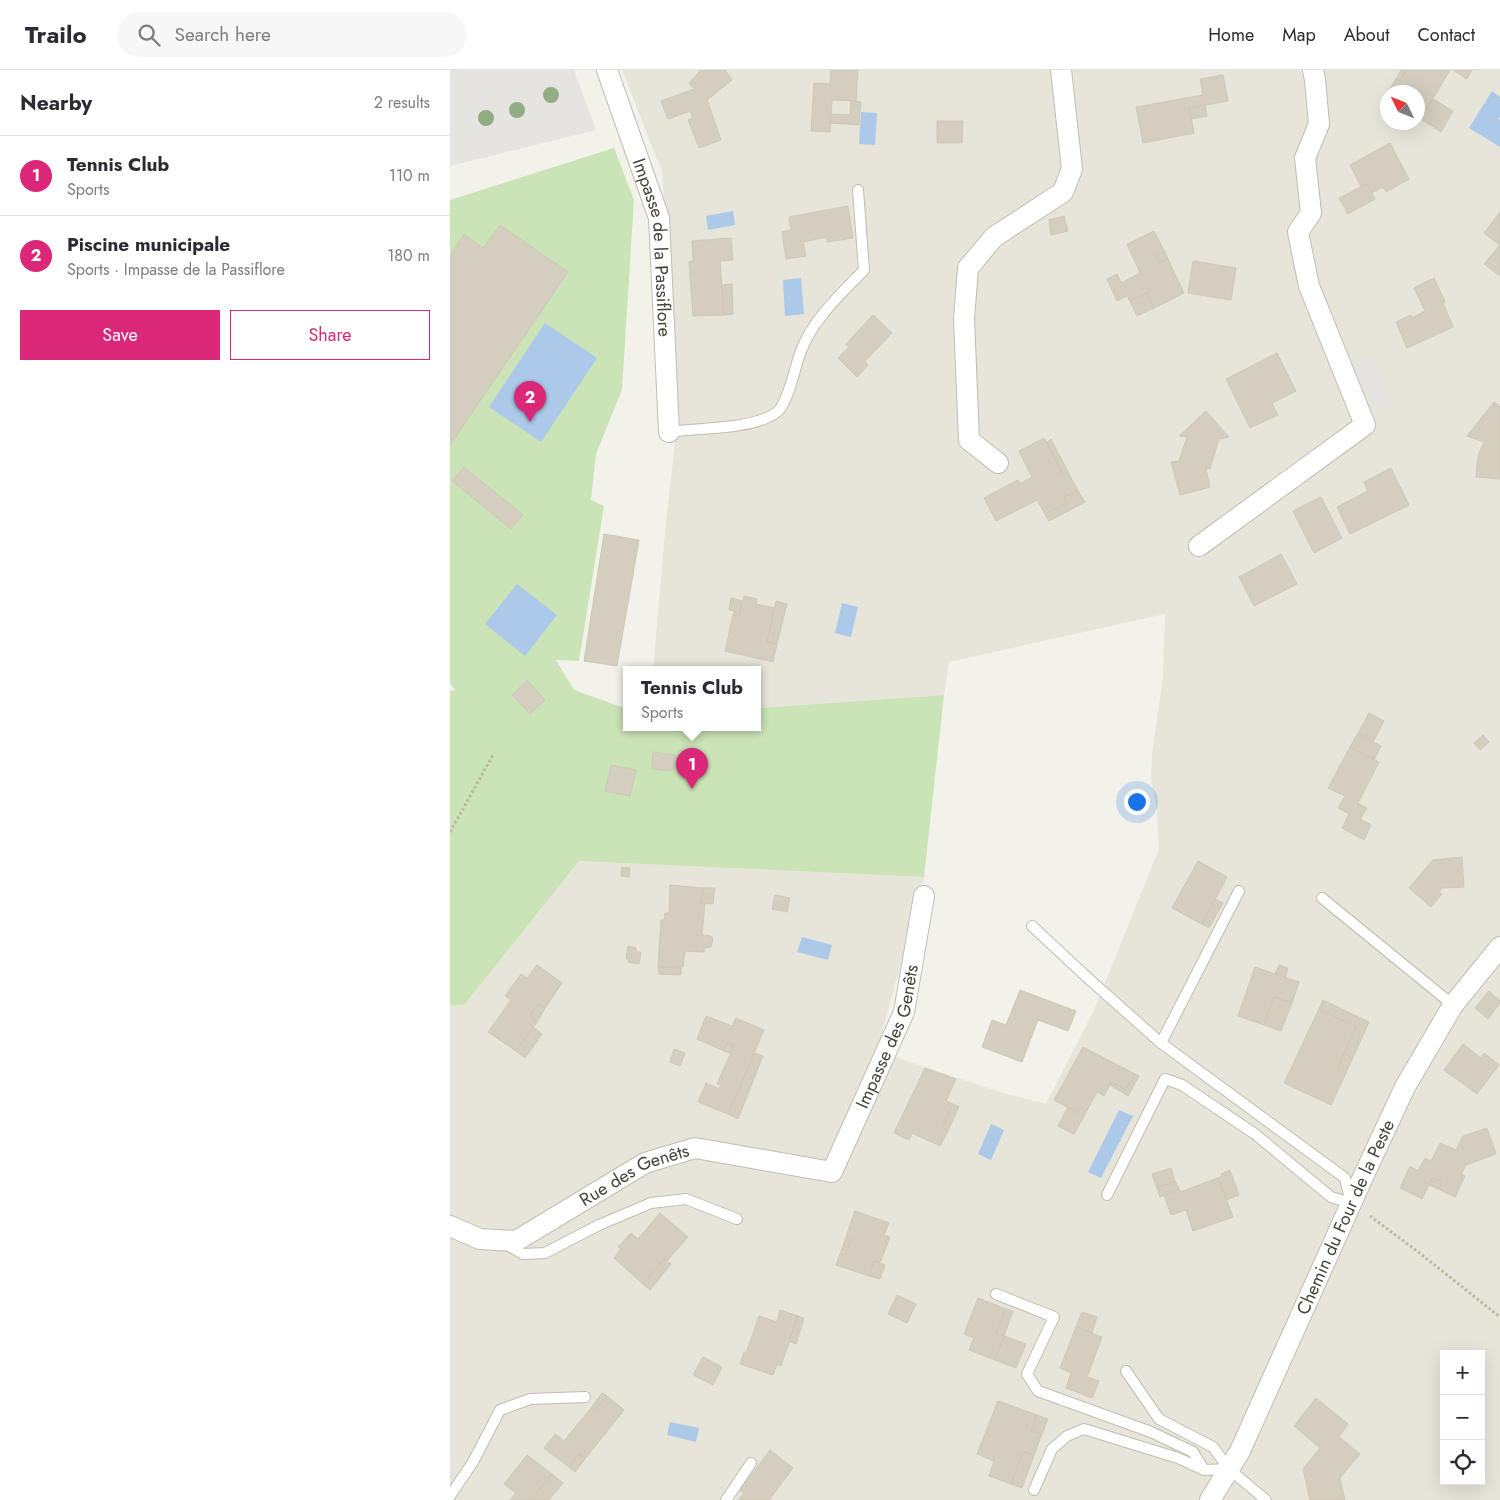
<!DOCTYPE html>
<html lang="en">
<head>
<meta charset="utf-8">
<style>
	:root { --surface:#fff; --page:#f7f7f7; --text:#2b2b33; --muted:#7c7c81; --line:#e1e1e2; --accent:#db2777 }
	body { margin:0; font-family:Jost,sans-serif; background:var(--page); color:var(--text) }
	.controls { position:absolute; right:15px; bottom:15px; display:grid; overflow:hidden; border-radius:0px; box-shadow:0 5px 20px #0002 }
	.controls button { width:45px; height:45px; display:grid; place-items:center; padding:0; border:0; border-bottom:1px solid var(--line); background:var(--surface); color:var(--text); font:25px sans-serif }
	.compass { position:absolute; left:930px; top:15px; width:45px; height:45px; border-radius:50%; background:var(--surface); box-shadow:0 5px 20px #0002; rotate:313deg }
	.you { position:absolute; left:686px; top:731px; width:18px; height:18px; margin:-12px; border:4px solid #fff; border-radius:50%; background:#1a73e8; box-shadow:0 0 0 8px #1a73e833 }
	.badge { display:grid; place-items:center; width:32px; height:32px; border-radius:50%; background:var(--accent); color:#fff; font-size:16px; font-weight:700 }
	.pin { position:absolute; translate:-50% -41px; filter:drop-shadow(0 1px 2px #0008) }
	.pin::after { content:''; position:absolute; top:26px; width:18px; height:15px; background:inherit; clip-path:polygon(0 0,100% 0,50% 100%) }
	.popup { position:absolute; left:173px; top:596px; width:138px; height:65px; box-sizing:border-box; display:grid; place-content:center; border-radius:0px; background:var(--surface); filter:drop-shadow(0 1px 4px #0005); font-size:16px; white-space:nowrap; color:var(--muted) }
	.popup b { font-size:19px; color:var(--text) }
	.popup::after { content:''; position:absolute; left:50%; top:100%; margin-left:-10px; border:10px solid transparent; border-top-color:var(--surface) }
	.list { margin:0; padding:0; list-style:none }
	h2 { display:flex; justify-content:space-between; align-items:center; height:65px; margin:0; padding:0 20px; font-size:21px }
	h2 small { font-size:16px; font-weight:400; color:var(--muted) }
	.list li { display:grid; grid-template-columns:32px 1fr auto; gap:15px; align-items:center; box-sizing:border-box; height:80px; padding:0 20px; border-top:1px solid var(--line) }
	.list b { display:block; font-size:19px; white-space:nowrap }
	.list p { margin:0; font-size:16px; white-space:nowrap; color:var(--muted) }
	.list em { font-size:16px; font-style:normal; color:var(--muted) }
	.actions { display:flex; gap:10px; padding:15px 20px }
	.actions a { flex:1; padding:11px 0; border:1px solid var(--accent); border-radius:0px; text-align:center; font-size:18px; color:var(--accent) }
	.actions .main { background:var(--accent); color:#fff }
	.icon { flex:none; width:28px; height:28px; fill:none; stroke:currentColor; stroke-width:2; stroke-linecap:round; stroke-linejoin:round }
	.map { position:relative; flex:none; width:1050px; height:1430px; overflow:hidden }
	header { display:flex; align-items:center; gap:30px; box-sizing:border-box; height:70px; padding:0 25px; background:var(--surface); border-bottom:1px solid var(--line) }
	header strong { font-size:24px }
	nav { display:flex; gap:28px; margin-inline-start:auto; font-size:18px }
	.search { width:350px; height:45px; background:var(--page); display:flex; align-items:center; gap:12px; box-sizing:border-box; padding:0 18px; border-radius:28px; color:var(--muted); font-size:19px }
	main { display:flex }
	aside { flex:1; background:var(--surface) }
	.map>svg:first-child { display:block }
	.residential { fill:#e7e4d9; fill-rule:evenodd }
	.green { fill:#cae3b7 }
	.parking { fill:#e5e4e1 }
	.water { fill:#adc9e9 }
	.building { fill:#d4cec0; stroke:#cec7b4 }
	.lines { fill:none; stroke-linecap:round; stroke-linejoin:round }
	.lane-casing { stroke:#c1bdb0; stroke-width:12 }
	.street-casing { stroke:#c1bdb0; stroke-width:22 }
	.path { stroke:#beb7a0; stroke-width:3; stroke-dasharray:2.5 2.5; stroke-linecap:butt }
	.lane { stroke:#fff; stroke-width:10 }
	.street { stroke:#fff; stroke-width:20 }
	.tree { fill:#92ac84 }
	.labels { text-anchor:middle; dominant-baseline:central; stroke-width:5; stroke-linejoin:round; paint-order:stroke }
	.street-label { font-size:18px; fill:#464339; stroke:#fff }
</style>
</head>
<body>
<header>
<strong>Trailo</strong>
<div class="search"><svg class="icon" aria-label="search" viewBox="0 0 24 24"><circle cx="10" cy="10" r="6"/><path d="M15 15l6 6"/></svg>Search here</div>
<nav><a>Home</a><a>Map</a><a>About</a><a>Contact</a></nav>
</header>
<main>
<aside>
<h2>Nearby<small>2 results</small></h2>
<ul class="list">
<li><span class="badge">1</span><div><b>Tennis Club</b><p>Sports</p></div><em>110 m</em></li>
<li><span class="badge">2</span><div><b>Piscine municipale</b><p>Sports · Impasse de la Passiflore</p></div><em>180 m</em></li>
</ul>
<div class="actions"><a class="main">Save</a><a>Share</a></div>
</aside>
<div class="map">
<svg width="1050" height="1430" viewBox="0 0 1050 1430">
	<rect width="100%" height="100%" fill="#f3f2ea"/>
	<path class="residential" d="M172,0H1050V1430H0V935H14L129,791L474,807L427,981L553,1023L596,1034L644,940L709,779L707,743L701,707L702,684L713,607L715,544L499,592L494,625L307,638V600H203L216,452L228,347L212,102ZM938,22H968V52H938ZM994,1284H1031V1411H994Z"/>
	<polygon class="green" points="164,78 184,130 172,320 146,384 141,430 154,436 129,591 106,590 124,620 177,639 177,658 307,658 307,638 494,625 474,807 129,791 14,935 0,935 0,621 5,620 0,613 0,130"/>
	<g class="parking">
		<polygon points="0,0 124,0 146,60 0,96"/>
		<polygon points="902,284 924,289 943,335 924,341"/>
	</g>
	<g class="water">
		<polygon points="1042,21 1050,27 1050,47 1048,49 1050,50 1050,77 1019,58"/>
		<polygon points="411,42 427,43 425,75 409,74"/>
		<polygon points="283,141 285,155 258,160 256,146"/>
		<polygon points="351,208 354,244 335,246 333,210"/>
		<polygon points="95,253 147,288 91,372 39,337"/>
		<polygon points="67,514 107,545 75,586 35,554"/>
		<polygon points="392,533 408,537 401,567 385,563"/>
		<polygon points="352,867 382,875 378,890 347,882"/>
		<polygon points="669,1040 683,1046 651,1108 638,1102"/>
		<polygon points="541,1054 554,1060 541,1090 528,1084"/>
		<polygon points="220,1352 249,1358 246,1372 217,1365"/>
	</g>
	<g class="building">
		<polygon points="251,0 275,0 282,10 257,30 271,70 249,78 238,50 243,48 240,41 218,49 211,31 244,19 239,13"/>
		<polygon points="381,0 408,0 406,31 382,30 380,62 361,61 364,13 380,14"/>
		<polygon points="951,0 957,0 950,11 946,9"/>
		<polygon points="957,0 1000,0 971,49 968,47 968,22 938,22 946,9 950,11"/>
		<polygon points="1003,0 1022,0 1017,9"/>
		<polygon points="773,5 778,31 739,38 744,63 693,73 686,37 753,25 750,9"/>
		<polygon points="983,29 1003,41 991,62 971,49"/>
		<polygon points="401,31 411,32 409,55 380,53 381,44 400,45"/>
		<polygon points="755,35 757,46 741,49 739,38"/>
		<polygon points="487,51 513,51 512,73 487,73"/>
		<polygon points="940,73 959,109 936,122 933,117 921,123 917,114 911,117 900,95"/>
		<polygon points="917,114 925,129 898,144 889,128"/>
		<polygon points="398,136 403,168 377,172 377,167 353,172 356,186 336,189 332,162 341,160 339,147"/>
		<polygon points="1050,142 1050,206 1034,194 1050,175 1034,163"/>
		<polygon points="614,146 618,161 601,165 599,150"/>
		<polygon points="50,155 118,202 0,375 0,186 14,164 33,178"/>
		<polygon points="704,161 715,182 706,185 710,193 718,189 734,223 704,238 697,223 680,231 677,226 667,231 657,209 667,204 671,213 690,203 677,174"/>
		<polygon points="281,168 283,190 270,191 274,245 243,246 239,192 243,191 242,171"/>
		<polygon points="715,182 718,189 710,193 706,185"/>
		<polygon points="743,191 786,198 781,230 738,223"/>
		<polygon points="984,208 995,232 993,233 1003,257 957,278 946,252 961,245 962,248 975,241 964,218"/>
		<polygon points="282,214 283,244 274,245 272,215"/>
		<polygon points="697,223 704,238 687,246 680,231"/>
		<polygon points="423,245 442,263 415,291 418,295 407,307 388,288 399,277 396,274"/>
		<polygon points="827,283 846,321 822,333 828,345 800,358 776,309"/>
		<polygon points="1044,332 1050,337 1050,409 1026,407 1028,386 1034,372 1017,366"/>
		<polygon points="756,341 779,367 769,369 760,399 756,399 760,417 730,425 721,392 729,391 737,367 729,366"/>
		<polygon points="594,368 613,405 618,402 628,421 614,427 617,433 595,444 587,430 546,451 534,428 568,410 570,414 582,407 569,381"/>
		<polygon points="601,369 618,402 613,405 597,372"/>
		<polygon points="14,397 73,445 61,459 2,411"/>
		<polygon points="941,398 959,435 900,464 887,437 918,421 914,412"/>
		<polygon points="628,421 635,432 599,451 595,444 617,433 614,427"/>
		<polygon points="871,427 892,468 864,483 843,441"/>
		<polygon points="154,464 189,470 167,596 134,591"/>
		<polygon points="831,484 847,514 804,536 789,507"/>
		<polygon points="294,526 307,529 306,534 325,538 317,572 327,574 323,592 275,581 283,545 289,546"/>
		<polygon points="281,528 292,531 289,546 283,545 285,541 279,540"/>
		<polygon points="326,531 337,534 327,574 317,572"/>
		<polygon points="77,610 95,630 80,644 62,625"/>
		<polygon points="919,643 934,651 923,672 908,663"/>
		<polygon points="908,663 931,676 924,690 900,677"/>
		<polygon points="1033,665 1039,672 1030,680 1024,673"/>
		<polygon points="900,677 929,692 908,733 917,738 910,749 921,755 914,770 892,758 899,744 888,738 895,726 878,718"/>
		<polygon points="203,682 225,685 223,701 202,699"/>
		<polygon points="161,695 186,700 180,726 155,721"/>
		<polygon points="1012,787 1014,817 992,818 989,822 992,824 981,837 959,818 983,790"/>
		<polygon points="748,791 777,807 752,854 722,838"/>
		<polygon points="172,797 180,798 179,807 171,806"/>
		<polygon points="220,815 253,818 251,833 255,833 252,865 261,866 263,869 261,877 254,878 254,882 235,881 233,897 208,897 211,850 214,850 215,843 219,843"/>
		<polygon points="253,818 265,818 263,834 251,833"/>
		<polygon points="325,825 340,828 337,842 322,839"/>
		<polygon points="765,829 773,833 759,858 752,854"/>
		<polygon points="178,876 186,878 186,882 191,882 189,894 178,892 179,889 176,889"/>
		<polygon points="87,895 112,913 95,938 88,934 80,946 87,952 66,981 38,962 61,930 55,926 71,904 77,908"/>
		<polygon points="829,895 838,898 835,908 825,904"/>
		<polygon points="208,897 231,898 231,905 209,904"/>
		<polygon points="805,897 849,912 842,933 824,927 814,955 788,946"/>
		<polygon points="570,920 626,941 618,961 588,950 572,992 532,977 542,950 556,955"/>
		<polygon points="1039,921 1050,931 1050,933 1038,949 1025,938"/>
		<polygon points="824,927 842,933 831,961 814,955"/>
		<polygon points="873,930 919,952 896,1003 887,999 906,957 869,939"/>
		<polygon points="88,934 95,938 87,952 80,946"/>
		<polygon points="869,939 906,957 887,999 896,1003 881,1035 834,1013"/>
		<polygon points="256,946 282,956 286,948 314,960 278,1044 248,1032 256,1013 269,1019 271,1015 267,1014 284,976 277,973 274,981 247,969"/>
		<polygon points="83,957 92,964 75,988 66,981"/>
		<polygon points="277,973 284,976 280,983 274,981"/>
		<polygon points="1013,974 1031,988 1034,983 1049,995 1027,1024 994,1000"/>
		<polygon points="633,977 685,1004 676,1020 661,1012 654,1026 647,1022 634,1046 604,1030"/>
		<polygon points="224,979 235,983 230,996 220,992"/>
		<polygon points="305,983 313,986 288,1049 278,1044"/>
		<polygon points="475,998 506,1009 496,1031 503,1034 492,1058 498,1061 490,1076 462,1063 459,1070 444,1063"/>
		<polygon points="685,1004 689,1006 678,1026 660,1015 661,1012 676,1020"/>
		<polygon points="503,1034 509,1037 498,1061 492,1058"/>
		<polygon points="618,1037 634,1046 624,1064 608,1056"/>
		<polygon points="1037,1058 1046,1084 1016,1095 1011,1104 1015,1106 1005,1127 988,1119 992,1112 982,1108 972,1129 950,1118 960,1096 968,1101 975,1088 981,1091 990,1073 1006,1080 1013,1066"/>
		<polygon points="721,1098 725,1111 707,1118 702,1104"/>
		<polygon points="780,1100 789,1125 777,1130 768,1108 772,1106 771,1104"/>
		<polygon points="768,1108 783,1147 743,1161 736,1140 721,1145 714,1125 729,1119 730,1122"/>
		<polygon points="982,1108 992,1112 988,1119 979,1115"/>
		<polygon points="725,1111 729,1119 710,1127 707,1118"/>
		<polygon points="405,1141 439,1153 434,1165 440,1167 430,1193 424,1191 419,1206 386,1195 392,1179 397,1180 401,1170 396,1167"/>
		<polygon points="210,1143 238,1167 217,1191 214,1189 193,1214 164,1188 171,1179 168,1177 181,1163 188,1169"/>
		<polygon points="396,1167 401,1170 397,1180 392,1179"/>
		<polygon points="214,1189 221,1194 200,1220 193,1214"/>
		<polygon points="424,1191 435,1195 430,1209 419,1206"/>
		<polygon points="447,1225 466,1234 457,1253 438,1244"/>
		<polygon points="528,1228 556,1239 546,1263 554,1266 545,1290 519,1280 524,1268 514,1264"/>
		<polygon points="556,1239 563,1241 554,1266 546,1263"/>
		<polygon points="330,1240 348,1246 331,1296 327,1294 323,1305 290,1294 294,1282 296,1283 309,1246 327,1252"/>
		<polygon points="632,1242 647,1247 642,1263 626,1257"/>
		<polygon points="348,1246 354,1248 346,1274 339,1271"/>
		<polygon points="626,1257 652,1267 637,1307 649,1311 642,1328 616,1318 621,1303 610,1298"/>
		<polygon points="554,1266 576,1274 566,1298 545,1290"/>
		<polygon points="253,1287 272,1297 263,1315 243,1305"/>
		<polygon points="152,1323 157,1326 145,1341 141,1338"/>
		<polygon points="157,1326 174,1340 135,1389 129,1384 119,1397 94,1378 105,1364 114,1371 141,1338 145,1341"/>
		<polygon points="866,1328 898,1354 889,1367 910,1384 890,1408 895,1430 860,1430 853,1399 870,1378 844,1356"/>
		<polygon points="548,1331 587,1345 581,1361 592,1364 584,1385 573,1382 561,1414 539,1406 544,1391 527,1384"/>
		<polygon points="587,1345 598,1349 592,1364 581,1361"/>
		<polygon points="320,1380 343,1398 319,1430 288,1430 294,1423 290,1420"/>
		<polygon points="573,1382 584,1385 572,1418 561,1414"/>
		<polygon points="129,1384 135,1389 125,1402 119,1397"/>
		<polygon points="77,1385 102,1404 82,1429 84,1430 60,1430 66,1423 54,1414"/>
		<polygon points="102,1404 113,1413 99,1430 84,1430 82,1429"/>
	</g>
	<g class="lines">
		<g class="lane-casing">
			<g id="lane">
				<path d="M219,362C248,358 288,359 314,349C319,347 327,343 330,339C341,323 344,299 351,281C363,249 391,224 414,200L408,120"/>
				<polyline points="789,821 711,973 895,1108 900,1129"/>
				<polyline points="872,828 1003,935"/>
				<polyline points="582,856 640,910 711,973"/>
				<polyline points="657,1125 715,1009 732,1015 805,1064 881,1127 901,1133"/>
				<polyline points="56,1174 73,1184 95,1183 149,1155 201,1133 236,1129 287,1149"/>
				<polyline points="546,1224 604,1247 577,1304 588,1321 701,1362 743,1382 754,1400"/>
				<polyline points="676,1301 709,1349 763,1377 779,1399 816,1430"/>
				<polyline points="584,1420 602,1379 617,1366 634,1359 728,1388 754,1400 779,1399"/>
				<polyline points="0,1426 23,1392 50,1340 80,1329 135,1327"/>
				<polyline points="276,1430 301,1393"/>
			</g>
		</g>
		<g class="street-casing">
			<g id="street">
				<path id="s1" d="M157,0L209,148L219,362"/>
				<polyline points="548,393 519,370 514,249 518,198 544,167 613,122 622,99 611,0"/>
				<polyline points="749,476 915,355 859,216 848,162 861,143 855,88 869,54 865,10 863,0"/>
				<path id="s2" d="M0,1156L30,1169L66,1171L195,1093L245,1078L382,1102L454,942L474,826"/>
				<path id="s3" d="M760,1430L790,1381L913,1107L955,1017L1003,935L1050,877"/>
			</g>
		</g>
		<g class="path">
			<polyline points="0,762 43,685"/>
			<polyline points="920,1146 967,1181 1050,1247"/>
		</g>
		<use href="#lane" class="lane"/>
		<use href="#street" class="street"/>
	</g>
	<g class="tree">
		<circle cx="101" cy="25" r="8"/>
		<circle cx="67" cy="40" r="8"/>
		<circle cx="36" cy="48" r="8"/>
	</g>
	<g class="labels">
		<g class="street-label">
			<text stroke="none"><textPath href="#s1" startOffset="185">Impasse de la Passiflore</textPath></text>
			<text stroke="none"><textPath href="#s2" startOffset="558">Impasse des Genêts</textPath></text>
			<text stroke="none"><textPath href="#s2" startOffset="205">Rue des Genêts</textPath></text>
			<text stroke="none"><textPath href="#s3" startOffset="314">Chemin du Four de la Peste</textPath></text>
		</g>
	</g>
</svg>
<div class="controls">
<button>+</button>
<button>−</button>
<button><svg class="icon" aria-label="locate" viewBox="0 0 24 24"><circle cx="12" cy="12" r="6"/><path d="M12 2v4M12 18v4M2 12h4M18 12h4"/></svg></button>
</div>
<svg class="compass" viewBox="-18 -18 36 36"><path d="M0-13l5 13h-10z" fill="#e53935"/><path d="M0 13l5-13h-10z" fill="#7c7c81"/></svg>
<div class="you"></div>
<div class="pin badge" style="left:242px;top:719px">1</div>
<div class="popup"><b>Tennis Club</b>Sports</div>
<div class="pin badge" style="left:80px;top:352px">2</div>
</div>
</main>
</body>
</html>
